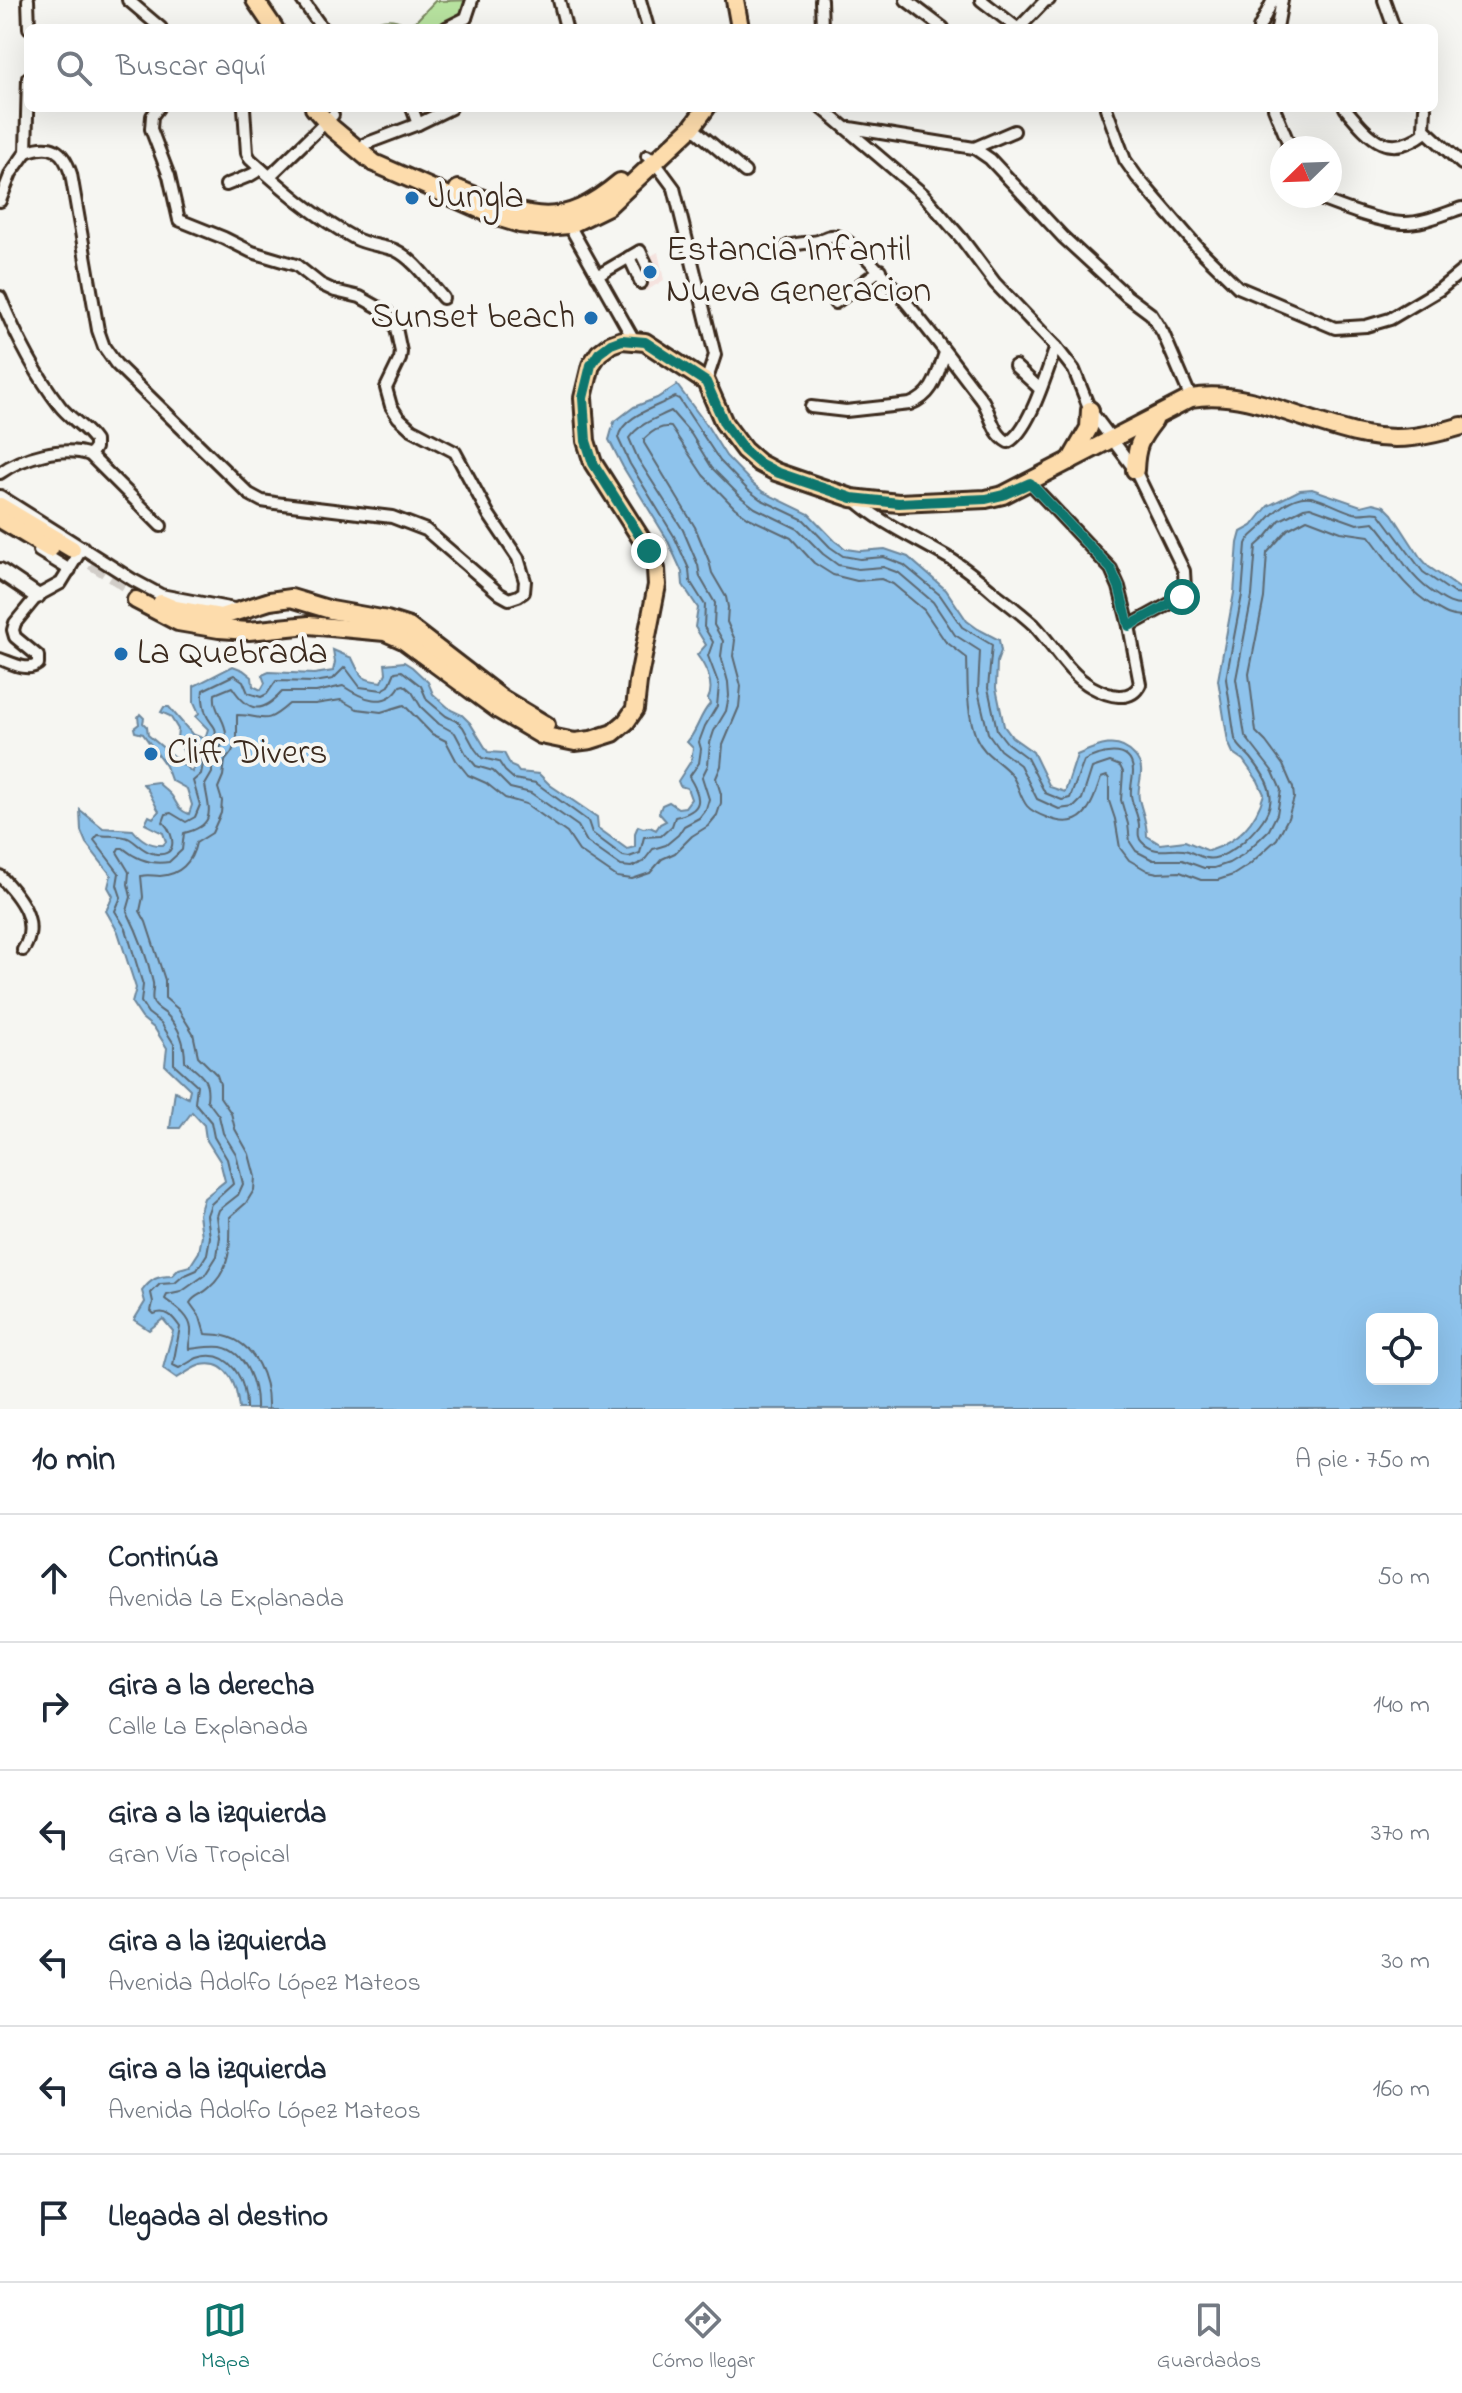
<!DOCTYPE html>
<html lang="es">
<head>
<meta charset="utf-8">
<style>
	:root { --surface:#fff; --page:#f6f6f7; --text:#1f2937; --muted:#747a83; --line:#e0e1e3; --accent:#0f766e }
	body { margin:0; font-family:"Indie Flower",sans-serif; background:var(--page); color:var(--text) }
	.controls { position:absolute; right:24px; bottom:24px; display:grid; overflow:hidden; border-radius:12px; box-shadow:0 8px 32px #0002 }
	.controls button { width:72px; height:72px; display:grid; place-items:center; padding:0; border:0; border-bottom:2px solid var(--line); background:var(--surface); color:var(--text); font:40px sans-serif }
	.compass { position:absolute; left:1270px; top:136px; width:72px; height:72px; border-radius:50%; background:var(--surface); box-shadow:0 8px 32px #0002; rotate:247deg }
	.stop { position:absolute; width:24px; height:24px; margin:-18px; border:6px solid #0f766e; border-radius:50%; background:#fff }
	.stop.end { background:#0f766e; border-color:#fff; box-shadow:0 2px 8px #0008 }
	.list { margin:0; padding:0; list-style:none }
	h2 { display:flex; justify-content:space-between; align-items:center; height:104px; margin:0; padding:0 32px; font-size:34px }
	h2 small { font-size:26px; font-weight:400; color:var(--muted) }
	.list li { display:grid; grid-template-columns:52px 1fr auto; gap:24px; align-items:center; box-sizing:border-box; height:128px; padding:0 32px; border-top:2px solid var(--line) }
	.list b { display:block; font-size:30px; white-space:nowrap }
	.list p { margin:0; font-size:26px; white-space:nowrap; color:var(--muted) }
	.list em { font-size:26px; font-style:normal; color:var(--muted) }
	.icon { flex:none; width:44px; height:44px; fill:none; stroke:currentColor; stroke-width:2; stroke-linecap:round; stroke-linejoin:round }
	.map { position:relative; flex:none; width:1462px; height:1409px; overflow:hidden }
	.search { position:absolute; background:var(--surface); box-shadow:0 8px 32px #0002; left:24px; right:24px; top:24px; height:88px; display:flex; align-items:center; gap:20px; box-sizing:border-box; padding:0 28px; border-radius:12px; color:var(--muted); font-size:30px }
	.sheet { height:872px; background:var(--surface) }
	nav { display:flex; justify-content:space-around; align-items:center; box-sizing:border-box; height:112px; border-top:2px solid var(--line); background:var(--surface); font-size:22px; color:var(--muted) }
	nav a { display:grid; justify-items:center; gap:4px }
	nav .on { color:var(--accent) }
	.map>svg:first-child { display:block }
	.built { fill:#f5e3df }
	.green { fill:#b7e29f; stroke:#79865e; stroke-width:2 }
	.water { fill:#8ec3ec; stroke:#6d869a; stroke-width:2; fill-rule:evenodd }
	.lines { fill:none; stroke-linecap:round; stroke-linejoin:round }
	.shore { stroke:#5c6770; stroke-width:2 }
	.primary-tunnel { stroke:#d1cdc8; stroke-width:16; stroke-dasharray:16 8; stroke-linecap:butt }
	.street-casing { stroke:#3b2a1e; stroke-width:16 }
	.secondary-casing { stroke:#3b2a1e; stroke-width:20 }
	.primary-casing { stroke:#3b2a1e; stroke-width:22 }
	.street { stroke:#f6f6f2; stroke-width:10 }
	.secondary { stroke:#f6f6f2; stroke-width:14 }
	.primary { stroke:#fddcac; stroke-width:16 }
	.route { stroke:#0f766e; stroke-width:10 }
	.poi-dot { fill:#1f6fb2; stroke:#f6f6f2; stroke-width:3 }
	.labels { text-anchor:middle; dominant-baseline:central; stroke-width:8; stroke-linejoin:round; paint-order:stroke }
	.poi-label { font-size:36px; fill:#3b2a1e; stroke:#f6f6f2; text-anchor:start }
</style>
</head>
<body>
<div class="map">
<svg width="1462" height="1409" viewBox="0 0 1462 1409">
	<rect width="100%" height="100%" fill="#f6f6f2"/>
	<filter id="ink" filterUnits="userSpaceOnUse"><feTurbulence type="fractalNoise" baseFrequency=".0125" numOctaves="2"/><feDisplacementMap in="SourceGraphic" scale="16" xChannelSelector="R" yChannelSelector="G"/><feConvolveMatrix kernelMatrix="1 2 1 2 8 2 1 2 1" color-interpolation-filters="sRGB"/></filter>
	<g filter="url(#ink)">
		<polygon class="built" points="658,252 664,280 646,291 634,265"/>
		<path class="green" d="M477,0L459,15L437,28H366C378,19 391,16 405,24L416,21L435,1Z"/>
		<path class="water" d="M677,385L706,424L726,456L753,484L763,492L809,514L835,541L846,549L860,551L885,549L908,557L946,590L967,621L978,629L999,640L1001,651L997,662L996,688L1004,726L1012,737L1033,752L1050,787L1065,792L1077,755C1097,746 1118,736 1135,756C1139,761 1142,766 1141,773C1141,782 1137,789 1139,799C1142,812 1147,822 1147,836L1160,844L1185,841L1209,851C1237,842 1256,822 1264,794L1258,781L1243,760L1233,753L1228,742L1218,680L1234,593L1238,543L1241,532L1252,526L1268,506L1300,490L1312,489L1361,506L1373,503L1384,506L1392,514L1420,557L1429,567L1462,590V1409H239C237,1388 230,1359 201,1365C193,1367 185,1374 177,1378L163,1368L173,1331L163,1319L149,1330L134,1320L145,1302L142,1291C151,1279 157,1276 172,1276L179,1269L190,1266L199,1252L202,1236L199,1214L204,1198L225,1181L220,1161L206,1139L204,1125L192,1112L180,1128H170L175,1091L188,1098L190,1089L165,1065L167,1048L155,1029L142,1018L132,1003L136,988L118,932L106,911L113,896L108,887L111,875L86,843L81,831L80,810L103,828L133,830C141,840 150,846 163,845L166,842L163,833L145,824L149,816L153,818L159,811C153,802 151,792 143,784L157,782C162,787 168,791 172,796C178,805 178,810 189,814L192,805L187,789L171,780L166,766L143,734L135,732L134,728L139,724L138,717L140,714L144,718L143,723L147,727L148,735L192,772L195,764L185,755L177,738L178,729L170,716L161,712L164,707H169L192,734L205,739L208,729L196,717L199,713L194,702V686L233,666L243,670L252,677L253,686L261,690L265,683L262,675L269,672L314,674L333,671L335,662L333,650L352,658C361,677 361,680 382,682L386,673L385,664L404,662L412,667L428,682L433,694L451,710L462,715L470,723L488,752L504,753L511,766L516,768L519,772L539,774L550,785L597,817L598,828L627,849L635,847V833L638,826L643,828L650,827L656,830L660,824L666,821L659,813L662,805L669,802L678,808L685,807L691,799L687,788L680,786L678,781L691,761L693,748L687,742C698,730 699,716 710,704L708,699C715,685 706,667 697,655L706,645L695,627L698,608L683,585L682,572L667,539L623,467L609,440L614,422L634,407L657,398ZM1372,1319H1432V1379H1372Z"/>
		<g class="lines">
			<g class="shore">
				<path d="M246,1409C247,1381 230,1347 197,1358C191,1361 185,1365 179,1368L173,1365L180,1327C173,1317 167,1309 154,1314L151,1311L153,1302L151,1293L160,1284L175,1283L183,1276L197,1270L207,1254L210,1237L207,1215L211,1204L233,1184L227,1159L214,1137L211,1122L195,1103L197,1085L174,1064V1044L161,1023L148,1013L141,1002L143,985L126,929L115,911L121,897L117,885L119,873L94,840L98,835C107,837 123,834 130,839C138,844 142,850 152,853C178,860 176,835 163,822L166,814L171,813L186,822L195,817L200,805L193,781L201,774L203,764L195,748L198,745L206,746L211,744C219,727 216,731 208,718C204,711 202,697 203,690L234,675L243,681L248,693L261,697L267,694L276,681L314,682L333,679L345,667L360,687L382,690L389,686L395,672L402,671L421,686L427,700L446,716L458,722L463,727L475,749L482,758L499,762L505,771L514,779L536,783L588,821L592,833L623,856L629,857L640,853L644,837L661,836L672,826L675,817C703,811 703,799 689,777L699,763L701,749L699,742L705,726L717,706L719,685L708,656L713,642L704,627L705,605L690,581L689,569L674,536L630,464L618,438C622,416 657,407 675,397L679,399L720,461L748,490L760,499L804,520L830,547L843,556L860,559L884,557L904,565L940,595L962,627L992,645L988,688L997,730L1007,743L1027,758L1045,793L1062,800L1070,798L1084,761C1097,753 1132,743 1133,771C1133,779 1130,787 1131,795C1132,805 1138,814 1139,825C1139,831 1137,837 1142,842C1156,857 1173,846 1188,851C1194,853 1200,857 1206,858C1218,861 1235,849 1244,841C1276,810 1280,794 1251,758C1245,751 1239,748 1235,739L1226,679L1242,595L1246,544C1249,535 1257,533 1263,525C1273,512 1292,494 1311,497C1326,500 1339,509 1354,513C1363,515 1370,511 1379,513L1423,572L1455,594L1462,595"/>
				<path d="M256,1409C257,1386 247,1352 221,1347C210,1346 199,1348 189,1349C188,1342 192,1336 191,1329C190,1315 174,1306 165,1299L167,1295L181,1292L205,1275L217,1256L220,1237L217,1216L219,1210L238,1195L243,1184L236,1154L223,1133L219,1116L207,1100C210,1077 200,1075 185,1061C185,1043 180,1028 167,1015C162,1010 155,1008 153,1002C151,996 154,989 153,983C148,959 138,933 127,911L131,897L128,884L129,872L117,852L119,848H123C136,859 151,865 169,862L182,850L184,833C217,825 209,810 205,785L212,773V756C243,729 212,719 215,694L232,687C249,713 262,714 282,692H316L343,686C361,698 386,710 400,686L404,685L412,692L421,707L439,724L455,733L466,754L476,766L493,771L510,788L531,793L578,826L587,842L621,866L631,867L643,862L653,849L666,845L678,835L684,826L699,818L706,809L709,799L702,777L708,765L710,743L714,731L726,711L729,696L728,682L721,656L723,641L714,625L715,603L700,577L698,565L683,530L638,459L629,438C640,423 655,419 671,411L691,434L712,468L742,498L755,508L798,529L823,554L838,565L858,569L883,567L899,573L933,602L955,635L980,651L978,691L988,733L1000,750L1020,765L1037,799L1059,809L1074,807L1082,799L1092,768L1110,762L1120,766L1123,772L1121,800L1128,824L1130,842L1136,851L1153,860H1182L1204,868H1214L1229,863L1244,854L1269,830L1277,814L1281,790L1273,772L1245,736L1236,679L1252,596L1256,546L1266,537L1280,520L1304,508L1310,507L1357,524L1374,522C1399,549 1404,575 1438,596C1446,601 1452,605 1462,605"/>
				<path d="M268,1409C269,1380 256,1343 224,1336C218,1334 211,1335 205,1334L200,1317L190,1303C194,1295 202,1295 209,1288C231,1270 231,1243 230,1217L246,1203L254,1190L255,1177L249,1154L235,1129L231,1113L220,1097V1084L217,1075L198,1056L193,1033L178,1009L165,998V980L146,922L140,911L143,897L141,876C148,874 153,876 160,876C180,875 192,862 196,843L212,833L221,813L222,801L218,788L223,776L225,761L232,752L237,738V715C265,715 262,728 289,704H315L341,700L357,709L381,712L404,705L432,734L446,741L456,760L468,775L486,783L505,798L526,804L567,833L579,851L617,877L632,879L650,873L662,859L675,853L692,836L708,826L717,815L721,803V794L716,778L721,766L723,745L739,707L741,686L733,656L735,640L727,622L728,607L726,597L712,573L709,561L695,527L644,443V439C651,432 661,426 671,427L703,475L735,508L749,518L791,538L814,563L833,575L857,581L881,579L893,584L924,610L945,641L967,658C968,685 966,711 976,737C983,754 998,760 1010,773C1018,782 1019,796 1027,806C1032,812 1040,815 1048,818C1084,832 1092,805 1101,778L1107,776L1109,779V801L1115,819L1120,848L1129,860L1148,871L1158,873L1180,872L1201,880H1218L1233,875L1250,864L1277,839L1288,818L1294,798L1293,788L1283,765L1266,742L1256,732L1249,674L1264,598L1267,553L1288,529L1307,519L1341,532L1369,536C1391,564 1402,587 1433,606C1443,612 1450,617 1462,617"/>
			</g>
			<polyline class="primary-tunnel" points="72,549 141,593"/>
			<g class="street-casing">
				<g id="street">
					<polyline points="28,0 29,28"/>
					<polyline points="128,0 161,28"/>
					<polyline points="302,0 322,28"/>
					<polyline points="559,0 566,28"/>
					<polyline points="640,0 648,28"/>
					<polyline points="821,0 822,28"/>
					<polyline points="906,0 943,28"/>
					<polyline points="981,0 1017,28"/>
					<polyline points="1384,0 1394,28"/>
					<polyline points="466,18 472,0"/>
					<polyline points="446,28 466,18"/>
					<polyline points="1019,28 1045,1 1049,0"/>
					<polyline points="1259,28 1273,0"/>
					<polyline points="1277,28 1282,0"/>
					<path d="M244,108L247,153L250,159C282,188 315,217 354,238C367,245 381,245 395,250C414,259 429,282 443,298"/>
					<polyline points="412,108 418,124"/>
					<polyline points="822,108 923,194 962,239 995,283 1056,347 1074,370 1090,410 1135,470 1184,571 1185,589 1182,597 1129,626"/>
					<polyline points="1106,108 1125,160 1137,177 1200,250 1238,287 1335,328 1366,326 1390,319 1439,290 1462,271"/>
					<polyline points="1274,108 1288,142 1287,148"/>
					<path d="M1345,108C1370,138 1388,161 1426,132"/>
					<polyline points="1425,108 1424,129 1462,164"/>
					<polyline points="692,127 745,172"/>
					<polyline points="850,128 974,148 990,159 1063,237 1127,296 1151,314 1163,333 1191,398"/>
					<polyline points="974,148 1014,131"/>
					<path d="M26,152C52,142 63,150 71,174L98,330L104,347L116,364L249,494L262,501L275,503L392,517L426,530L500,594L509,599L518,596L524,592L525,581L518,558L489,515L455,452L411,429L398,417L391,406L386,388L400,359L401,352L396,328L387,312L360,297L335,291L320,284L296,265L252,252L224,238L179,220L169,176L151,129L152,116L158,108"/>
					<polyline points="360,153 365,144 418,124 451,108"/>
					<polyline points="647,156 654,161 674,188 715,355 706,382"/>
					<polyline points="270,176 333,115"/>
					<polyline points="226,185 251,175 261,169"/>
					<path d="M1312,196C1336,205 1377,222 1402,223C1422,224 1443,214 1462,208"/>
					<polyline points="0,201 11,173 26,152 28,78"/>
					<polyline points="569,225 634,340"/>
					<path d="M788,246C798,243 808,243 818,241C825,239 828,234 836,236C865,240 960,372 983,401C991,415 993,434 1008,442C1030,431 1047,370 1056,347"/>
					<polyline points="629,257 641,283"/>
					<polyline points="597,276 640,251 648,268"/>
					<path d="M0,297C16,336 34,372 60,406C70,419 86,427 95,441V448L90,455"/>
					<polyline points="835,303 880,270"/>
					<polyline points="1015,366 1040,389"/>
					<path d="M811,407L846,411L910,404C934,395 937,375 945,353"/>
					<path d="M0,473C22,457 64,445 90,455L161,526"/>
					<polyline points="0,496 133,580 161,595 234,609"/>
					<path d="M854,499C882,524 915,538 947,557C965,567 981,581 996,594C1009,604 1022,614 1034,625C1053,645 1068,674 1092,687C1108,696 1131,703 1140,684L1129,626L1119,587L1111,569L1030,483"/>
					<polyline points="39,551 70,570"/>
					<path d="M0,659C12,663 27,672 38,664V656L15,637L13,630L15,623L37,596L61,583L83,547"/>
					<path d="M0,876C19,896 41,922 23,950"/>
				</g>
			</g>
			<g class="secondary-casing">
				<polyline id="secondary" points="0,571 37,596"/>
			</g>
			<g class="primary-casing">
				<g id="primary">
					<polyline points="255,0 274,28"/>
					<polyline points="735,0 740,28"/>
					<polyline points="314,108 332,128 374,163 497,217 520,224 545,227 569,225 608,206 692,127 706,108"/>
					<path d="M458,189C526,216 557,235 620,182"/>
					<polyline points="1070,461 1089,428 1090,410"/>
					<path d="M1135,470C1136,447 1139,440 1154,421"/>
					<polyline points="0,506 72,549"/>
					<polyline points="0,519 50,549"/>
					<path d="M136,600L178,622L219,629L249,631L309,625L385,632L403,640L497,709L541,735L575,742L591,740L613,733L626,722L635,709L638,682L657,585L656,569L649,551L593,463L586,441L583,398L591,365L599,353L611,344L622,340L645,342L706,382L724,423L744,450L759,463L776,472L852,498L879,501L899,503L986,499L1003,495L1191,398C1250,388 1308,425 1365,435C1399,442 1429,436 1462,426"/>
					<polyline points="161,603 175,609 220,617 270,601 291,598 331,610 387,620 409,627 501,698 546,725"/>
				</g>
			</g>
			<use href="#street" class="street"/>
			<use href="#secondary" class="secondary"/>
			<use href="#primary" class="primary"/>
		</g>
	</g>
	<g class="lines" filter="url(#ink)">
		<polyline class="route" points="649,551 593,463 586,441 583,398 591,365 599,353 611,344 622,340 645,342 706,382 724,423 744,450 759,463 776,472 852,498 899,503 986,499 1003,495 1030,483 1111,569 1119,587 1129,626 1182,597"/>
	</g>
	<g class="poi-dot">
		<circle cx="412" cy="198" r="8"/>
		<circle cx="650" cy="272" r="8"/>
		<circle cx="591" cy="318" r="8"/>
		<circle cx="121" cy="654" r="8"/>
		<circle cx="151" cy="754" r="8"/>
	</g>
	<g class="labels">
		<g class="poi-label">
			<text x="428" y="198">Jungla</text>
			<text x="666" y="251">Estancia Infantil<tspan x="666" dy="41">Nueva Generacion</tspan></text>
			<text x="575" y="318" text-anchor="end">Sunset beach</text>
			<text x="137" y="654">La Quebrada</text>
			<text x="167" y="754">Cliff Divers</text>
		</g>
	</g>
</svg>
<div class="controls">
<button><svg class="icon" aria-label="locate" viewBox="0 0 24 24"><circle cx="12" cy="12" r="6"/><path d="M12 2v4M12 18v4M2 12h4M18 12h4"/></svg></button>
</div>
<svg class="compass" viewBox="-18 -18 36 36"><path d="M0-13l5 13h-10z" fill="#e53935"/><path d="M0 13l5-13h-10z" fill="#747a83"/></svg>
<div class="stop" style="left:1182px;top:597px"></div>
<div class="stop end" style="left:649px;top:551px"></div>
<div class="search"><svg class="icon" aria-label="search" viewBox="0 0 24 24"><circle cx="10" cy="10" r="6"/><path d="M15 15l6 6"/></svg>Buscar aquí</div>
</div>
<section class="sheet">
<h2>10 min<small>A pie · 750 m</small></h2>
<ul class="list">
<li><svg class="icon" aria-label="ahead" viewBox="0 0 24 24"><path d="M12 20V5M6 11l6-6 6 6"/></svg><div><b>Continúa</b><p>Avenida La Explanada</p></div><em>50 m</em></li>
<li><svg class="icon" aria-label="right" viewBox="0 0 24 24"><path d="M7 20v-9h11M14 6l5 5-5 5"/></svg><div><b>Gira a la derecha</b><p>Calle La Explanada</p></div><em>140 m</em></li>
<li><svg class="icon" aria-label="left" viewBox="0 0 24 24"><path d="M17 20v-9H6M10 6l-5 5 5 5"/></svg><div><b>Gira a la izquierda</b><p>Gran Vía Tropical</p></div><em>370 m</em></li>
<li><svg class="icon" aria-label="left" viewBox="0 0 24 24"><path d="M17 20v-9H6M10 6l-5 5 5 5"/></svg><div><b>Gira a la izquierda</b><p>Avenida Adolfo López Mateos</p></div><em>30 m</em></li>
<li><svg class="icon" aria-label="left" viewBox="0 0 24 24"><path d="M17 20v-9H6M10 6l-5 5 5 5"/></svg><div><b>Gira a la izquierda</b><p>Avenida Adolfo López Mateos</p></div><em>160 m</em></li>
<li><svg class="icon" aria-label="arrive" viewBox="0 0 24 24"><path d="M6 21V4h12l-3 4 3 4H6"/></svg><div><b>Llegada al destino</b></div></li>
</ul>
</section>
<nav>
<a class="on"><svg class="icon" aria-label="map" viewBox="0 0 24 24"><path d="M3 6l6-2 6 2 6-2v14l-6 2-6-2-6 2zM9 4v14M15 6v14"/></svg>Mapa</a>
<a><svg class="icon" aria-label="directions" viewBox="0 0 24 24"><path d="M12 3l9 9-9 9-9-9zM9 14v-3h6M13 9l2 2-2 2"/></svg>Cómo llegar</a>
<a><svg class="icon" aria-label="saved" viewBox="0 0 24 24"><path d="M7 4h10v16l-5-4-5 4z"/></svg>Guardados</a>
</nav>
</body>
</html>
